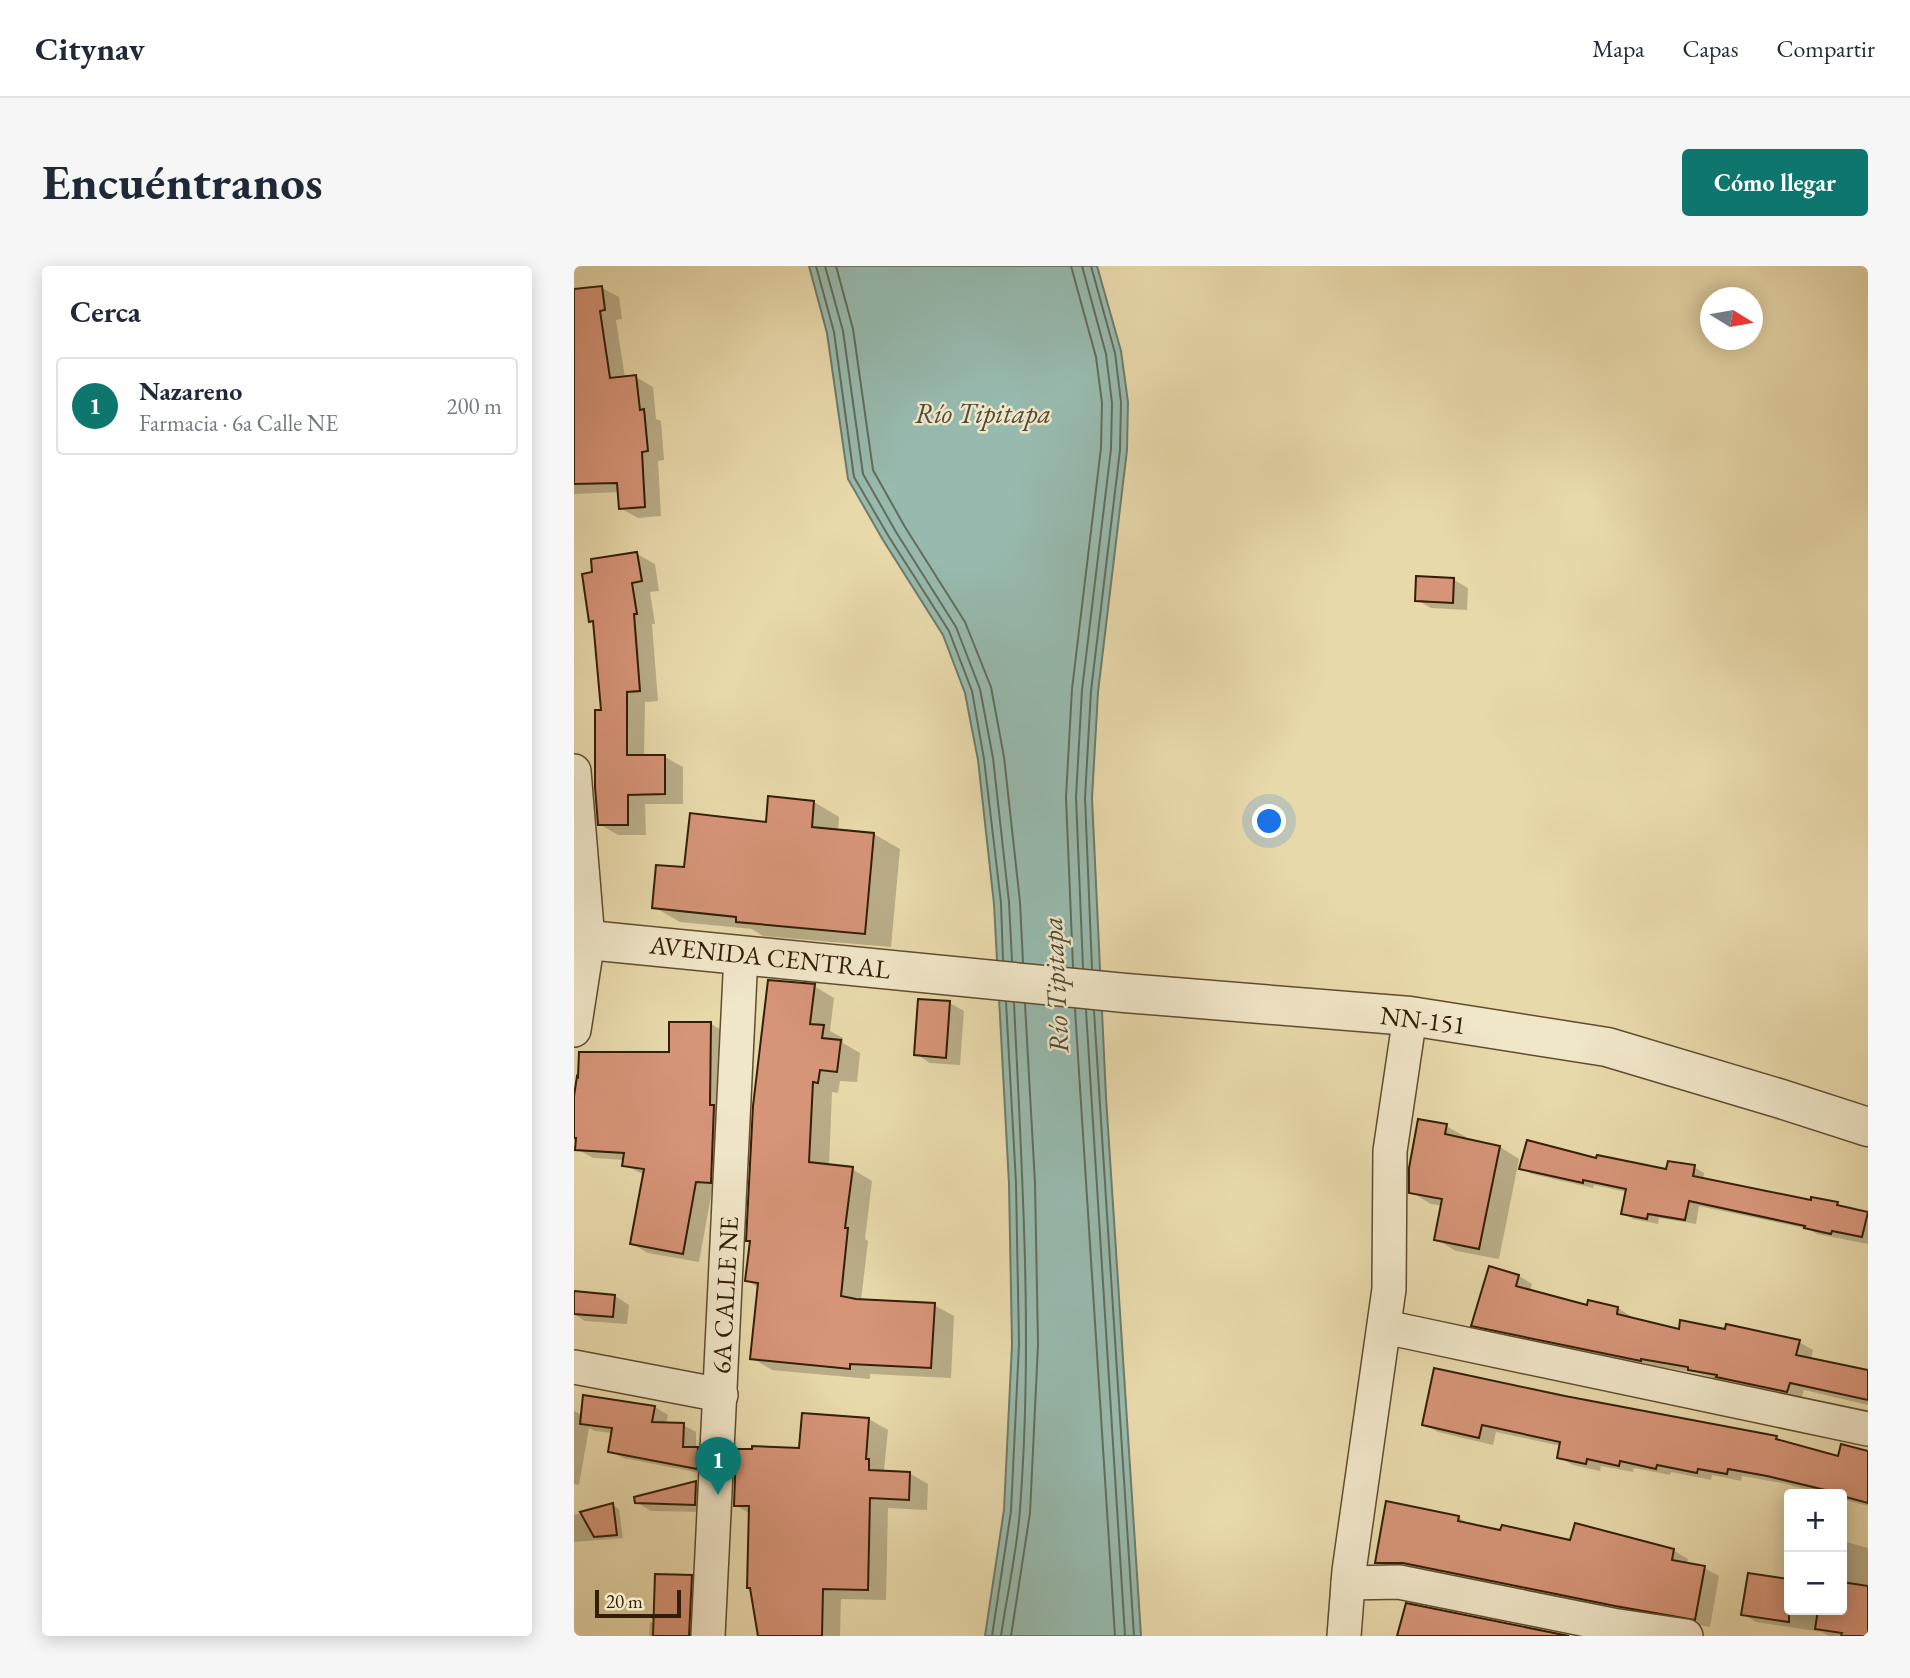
<!DOCTYPE html>
<html lang="es">
<head>
<meta charset="utf-8">
<style>
	:root { --surface:#fff; --page:#f6f6f7; --text:#1f2937; --muted:#747a83; --line:#e0e1e3; --accent:#0f766e }
	body { margin:0; font-family:"EB Garamond",serif; background:var(--page); color:var(--text) }
	.controls { position:absolute; right:21px; bottom:21px; display:grid; overflow:hidden; border-radius:7px; box-shadow:0 4px 18px #0003 }
	.controls button { width:63px; height:63px; display:grid; place-items:center; padding:0; border:0; border-bottom:2px solid var(--line); background:var(--surface); color:var(--text); font:35px sans-serif }
	.compass { position:absolute; left:1126px; top:21px; width:63px; height:63px; border-radius:50%; background:var(--surface); box-shadow:0 4px 18px #0003; rotate:101deg }
	.scale { position:absolute; left:21px; bottom:18px; width:86px; box-sizing:border-box; padding-left:7px; border:4px solid #331d04; border-top:0; font-size:19px; line-height:24px; white-space:nowrap; color:#331d04; -webkit-text-stroke:5px #f0e6c8; paint-order:stroke }
	.you { position:absolute; left:696px; top:556px; width:24px; height:24px; margin:-18px; border:5px solid #fff; border-radius:50%; background:#1a73e8; box-shadow:0 0 0 10px #1a73e833 }
	.badge { display:grid; place-items:center; width:46px; height:46px; border-radius:50%; background:var(--accent); color:#fff; font-size:23px; font-weight:700 }
	.pin { position:absolute; translate:-50% -58px; filter:drop-shadow(0 2px 4px #0008) }
	.pin::after { content:''; position:absolute; top:37px; width:24px; height:21px; background:inherit; clip-path:polygon(0 0,100% 0,50% 100%) }
	.list { margin:0; padding:0; list-style:none }
	h2 { display:flex; justify-content:space-between; align-items:center; height:91px; margin:0; padding:0 28px; font-size:30px }
	h2 small { font-size:23px; font-weight:400; color:var(--muted) }
	.list li { display:grid; grid-template-columns:46px 1fr auto; gap:21px; align-items:center; box-sizing:border-box; height:98px; margin:0 14px 14px; padding:0 14px; border:2px solid var(--line); border-radius:7px }
	.list b { display:block; font-size:26px; white-space:nowrap }
	.list p { margin:0; font-size:23px; white-space:nowrap; color:var(--muted) }
	.list em { font-size:23px; font-style:normal; color:var(--muted) }
	.map { position:relative; flex:none; width:1294px; height:1370px; overflow:hidden; border-radius:7px }
	header { display:flex; align-items:center; gap:42px; box-sizing:border-box; height:98px; padding:0 35px; background:var(--surface); border-bottom:2px solid var(--line) }
	header strong { font-size:33px }
	nav { display:flex; gap:38px; margin-inline-start:auto; font-size:24px }
	.intro { display:flex; align-items:center; justify-content:space-between; box-sizing:border-box; height:168px; padding:0 42px }
	h1 { margin:0; font-size:49px }
	.button { padding:18px 32px; border-radius:7px; background:var(--accent); color:#fff; font-size:24px; font-weight:700 }
	main { display:flex; gap:42px; padding:0 42px }
	aside { flex:1; background:var(--surface); border-radius:7px; box-shadow:0 4px 18px #0003 }
	.map>svg:first-child { display:block }
	.water { fill:#97baae; stroke:#6f7b6a; stroke-width:2 }
	.shadow { fill:#0003 }
	.lines { fill:none; stroke-linecap:round; stroke-linejoin:round }
	.shore { stroke:#656c59; stroke-width:2 }
	.building { fill:#d69478; stroke:#331d04; stroke-width:2 }
	.minor-casing { stroke:#604c2e; stroke-width:36 }
	.tertiary-casing { stroke:#604c2e; stroke-width:41 }
	.secondary-casing { stroke:#331d04; stroke-width:41 }
	.minor { stroke:#f0e6c8; stroke-width:33 }
	.tertiary { stroke:#f0e6c8; stroke-width:38 }
	.secondary { stroke:#f0e6c8; stroke-width:38 }
	.labels { text-anchor:middle; dominant-baseline:central; stroke-width:5; stroke-linejoin:round; paint-order:stroke }
	.street-label { font-size:26px; fill:#331d04; stroke:#f0e6c8 }
	.water-label { font-size:28px; font-style:italic; fill:#514c37; stroke:#f0e6c8 }
</style>
</head>
<body>
<header>
<strong>Citynav</strong>
<nav><a>Mapa</a><a>Capas</a><a>Compartir</a></nav>
</header>
<div class="intro"><h1>Encuéntranos</h1><a class="button">Cómo llegar</a></div>
<main>
<aside>
<h2>Cerca<small></small></h2>
<ul class="list">
<li><span class="badge">1</span><div><b>Nazareno</b><p>Farmacia · 6a Calle NE</p></div><em>200 m</em></li>
</ul>
</aside>
<div class="map">
<svg width="1294" height="1370" viewBox="0 0 1294 1370">
	<rect width="100%" height="100%" fill="#e8d9ab"/>
	<filter id="stains"><feTurbulence type="fractalNoise" baseFrequency=".00286" numOctaves="4"/><feColorMatrix values="0 0 0 0 .2 0 0 0 0 .09 0 0 0 0 .02 0 0 0 .5 -.17"/></filter>
	<radialGradient id="worn" r=".72"><stop offset=".6" stop-color="#630" stop-opacity="0"/><stop offset="1" stop-color="#630" stop-opacity=".3"/></radialGradient>
	<polygon class="water" points="235,0 523,0 547,85 554,136 553,184 524,426 518,532 532,831 567,1370 411,1370 430,1244 438,1078 435,918 420,638 404,494 391,427 369,369 309,274 274,213 253,67"/>
	<g class="shadow">
		<polygon points="28,22 45,31 48,53 42,54 51,112 62,111 79,121 82,153 87,155 90,194 84,195 87,250 64,252 46,242 45,226 0,228 0,25"/>
		<polygon points="63,288 81,298 85,325 76,326 81,358 78,358 84,435 71,436 70,491 91,491 109,501 109,538 71,538 72,569 44,569 25,558 29,445 21,357 17,354 20,308"/>
		<polygon points="880,314 894,322 893,344 857,342 843,334"/>
		<polygon points="240,536 265,551 264,565 300,568 326,583 317,681 189,670 178,663 106,656 80,641 112,603"/>
		<polygon points="240,720 260,732 256,765 269,772 269,777 286,787 283,816 266,815 264,827 258,826 255,900 278,903 298,915 291,973 294,975 287,1035 360,1039 380,1050 377,1112 296,1108 296,1113 198,1104 178,1092 185,1022 173,1014"/>
		<polygon points="376,737 390,745 386,799 356,797 342,788"/>
		<polygon points="136,757 152,767 152,925 138,925 125,996 74,987 58,978 71,909 50,899 51,894 19,892 3,883 4,876 0,874 0,832 97,788"/>
		<polygon points="872,860 892,871 891,874 926,881 945,893 925,993 882,985 862,973 869,940 857,938 837,926"/>
		<polygon points="1024,895 1094,905 1120,901 1130,907 1129,914 1238,936 1263,938 1273,943 1294,948 1294,978 1243,968 1235,963 1125,940 1122,958 1085,952 1084,958 1059,953 1049,947 1053,926 1020,919 1019,922 958,908 947,902"/>
		<polygon points="916,1002 945,1010 958,1018 956,1025 1014,1041 1015,1036 1044,1042 1058,1051 1057,1053 1106,1065 1225,1076 1239,1084 1237,1094 1294,1106 1294,1139 1230,1124 1227,1133 1158,1118 1123,1107 1081,1100 1081,1102 913,1067 899,1059"/>
		<polygon points="0,1027 41,1030 55,1039 53,1058 11,1055 0,1048"/>
		<polygon points="991,1132 1203,1172 1213,1178 1266,1192 1294,1187 1294,1240 1268,1233 1268,1228 1250,1228 1208,1217 1168,1210 1167,1215 1138,1209 1137,1214 1097,1206 1096,1209 1060,1202 1059,1206 1027,1200 1026,1205 999,1199 985,1191 987,1180 922,1166 919,1179 864,1166 850,1158"/>
		<polygon points="81,1141 94,1149 92,1158 109,1159 122,1166 122,1183 137,1191 136,1209 49,1192 36,1185 39,1167 21,1165 15,1162 5,1219 0,1218 0,1145 8,1149"/>
		<polygon points="295,1153 314,1164 310,1204 335,1207 354,1218 353,1244 314,1242 312,1334 267,1333 266,1370 186,1370 177,1248 161,1239 227,1184"/>
		<polygon points="122,1217 136,1225 135,1246 77,1245 62,1236 62,1233"/>
		<polygon points="814,1237 885,1252 899,1260 997,1276 1099,1284 1114,1293 1113,1299 1130,1302 1145,1310 1136,1361 817,1304 803,1296"/>
		<polygon points="38,1239 45,1243 49,1272 0,1276 0,1249"/>
		<polygon points="1268,1275 1294,1282 1294,1370 1255,1370 1248,1366 1182,1356 1169,1348 1212,1315 1215,1302 1215,1344 1268,1344"/>
		<polygon points="117,1311 131,1318 128,1370 75,1370 76,1356 81,1357"/>
	</g>
	<g class="lines">
		<g class="shore">
			<polyline points="242,0 260,66 280,211 315,271 375,365 398,425 410,493 427,637 429,694"/>
			<polyline points="251,0 269,65 289,208 322,266 382,361 406,423 419,492 435,636 438,695"/>
			<polyline points="262,0 279,63 299,204 331,261 391,356 417,421 430,491 446,636 449,696"/>
			<polyline points="497,0 522,91 528,137 527,182 498,423 492,531 499,701"/>
			<polyline points="508,0 532,88 538,137 537,183 508,424 502,531 509,702"/>
			<polyline points="517,0 541,87 547,136 546,184 517,425 511,532 518,703"/>
			<polyline points="501,743 541,1370"/>
			<polyline points="512,744 551,1370"/>
			<polyline points="520,745 560,1370"/>
			<polyline points="418,1370 437,1245 445,1078 442,917 432,736"/>
			<path d="M427,1370C433,1328 443,1286 446,1243C459,1074 448,906 440,737"/>
			<polyline points="437,1370 456,1247 464,1079 461,917 451,738"/>
		</g>
	</g>
	<g class="building">
		<polygon points="28,20 31,44 26,45 36,112 62,109 66,144 70,143 74,185 68,186 71,241 45,243 43,217 0,218 0,23"/>
		<polygon points="63,286 68,315 58,317 63,348 60,348 66,425 53,426 53,489 91,489 91,528 54,529 54,559 24,559 21,521 21,444 27,444 19,355 15,356 8,308 18,306 17,293"/>
		<polygon points="842,310 880,312 879,337 841,335"/>
		<polygon points="194,530 240,535 238,561 300,567 291,668 162,656 162,651 78,642 82,599 110,601 116,547 192,556"/>
		<polygon points="194,714 241,718 236,758 250,759 248,772 267,774 263,806 246,804 244,817 239,816 235,896 279,901 271,962 274,962 267,1030 282,1033 361,1037 357,1102 276,1098 276,1103 176,1093 184,1017 171,1015 176,975 172,975 179,840"/>
		<polygon points="344,733 376,735 372,792 340,789"/>
		<polygon points="95,756 137,756 136,839 140,839 137,917 122,916 109,988 56,978 70,903 48,900 50,887 1,884 2,872 0,872 0,830 3,810 4,811 5,786 95,786"/>
		<polygon points="844,853 873,858 871,868 926,880 905,983 860,974 868,933 835,927 835,902"/>
		<polygon points="953,874 1022,892 1023,889 1092,903 1094,895 1121,899 1119,910 1237,934 1237,931 1264,936 1263,939 1294,946 1288,971 1258,965 1257,968 1230,962 1231,960 1115,935 1111,954 1074,948 1073,953 1047,948 1052,923 1009,914 1009,917 945,903"/>
		<polygon points="915,1000 945,1009 942,1020 1013,1039 1014,1034 1044,1041 1043,1048 1105,1063 1106,1054 1151,1063 1152,1058 1226,1074 1222,1089 1294,1104 1294,1134 1216,1117 1213,1126 1142,1111 1143,1109 1114,1104 1114,1101 1067,1093 1067,1095 897,1060"/>
		<polygon points="0,1025 41,1029 39,1051 0,1048"/>
		<polygon points="860,1102 991,1130 1203,1170 1202,1173 1264,1190 1267,1178 1294,1185 1294,1237 1268,1230 1268,1228 1193,1210 1154,1203 1153,1208 1124,1203 1123,1207 1083,1199 1082,1203 1046,1195 1045,1200 1013,1193 1012,1198 983,1192 986,1176 908,1159 905,1172 848,1159"/>
		<polygon points="9,1129 81,1140 78,1156 110,1157 109,1181 124,1181 123,1203 34,1186 38,1162 6,1158"/>
		<polygon points="228,1147 295,1152 292,1193 295,1193 295,1204 336,1206 335,1234 296,1232 294,1324 249,1323 248,1370 184,1370 176,1322 173,1322 175,1240 160,1240 162,1183 178,1183 178,1180 225,1182"/>
		<polygon points="122,1215 121,1239 61,1237 60,1231"/>
		<polygon points="812,1235 885,1250 884,1255 926,1264 928,1259 996,1274 1001,1257 1100,1283 1098,1294 1131,1300 1121,1354 1041,1340 829,1297 801,1297"/>
		<polygon points="39,1237 43,1269 20,1271 6,1246"/>
		<polygon points="1174,1307 1215,1313 1215,1356 1167,1349"/>
		<polygon points="81,1308 118,1309 115,1370 79,1370"/>
		<polygon points="1268,1316 1294,1320 1294,1370 1267,1370 1268,1367 1241,1363 1244,1344 1268,1344"/>
		<polygon points="832,1337 995,1370 823,1370"/>
	</g>
	<g class="lines">
		<g class="minor-casing">
			<g id="minor">
				<polyline points="0,505 14,674 0,764"/>
				<polyline points="811,1061 1294,1163"/>
				<polyline points="0,1101 147,1129"/>
				<polyline points="774,1317 825,1316 1038,1359 1112,1370"/>
				<polyline points="134,1370 167,688"/>
				<polyline points="770,1370 775,1305 815,1023 816,885 836,750"/>
			</g>
		</g>
		<g class="tertiary-casing">
			<polyline id="tertiary" points="14,674 551,727 836,750 1033,781 1204,832 1294,861"/>
		</g>
		<g class="secondary-casing">
			<polyline id="secondary" points="0,672 14,674"/>
		</g>
		<use href="#minor" class="minor"/>
		<use href="#tertiary" class="tertiary"/>
		<use href="#secondary" class="secondary"/>
	</g>
	<g class="labels">
		<g class="street-label">
			<text transform="translate(196 691) rotate(6)">AVENIDA CENTRAL</text>
			<text transform="translate(849 754) rotate(7)">NN-151</text>
			<text transform="translate(151 1029) rotate(-87)">6A CALLE NE</text>
		</g>
		<g class="water-label">
			<text x="409" y="147">Río Tipitapa</text>
			<text transform="translate(481 719) rotate(-93)">Río Tipitapa</text>
		</g>
	</g>
	<rect width="100%" height="100%" filter="url(#stains)"/>
	<rect width="100%" height="100%" fill="url(#worn)"/>
</svg>
<div class="controls">
<button>+</button>
<button>−</button>
</div>
<svg class="compass" viewBox="-18 -18 36 36"><path d="M0-13l5 13h-10z" fill="#e53935"/><path d="M0 13l5-13h-10z" fill="#747a83"/></svg>
<div class="scale">20 m</div>
<div class="you"></div>
<div class="pin badge" style="left:144px;top:1229px">1</div>
</div>
</main>
</body>
</html>
